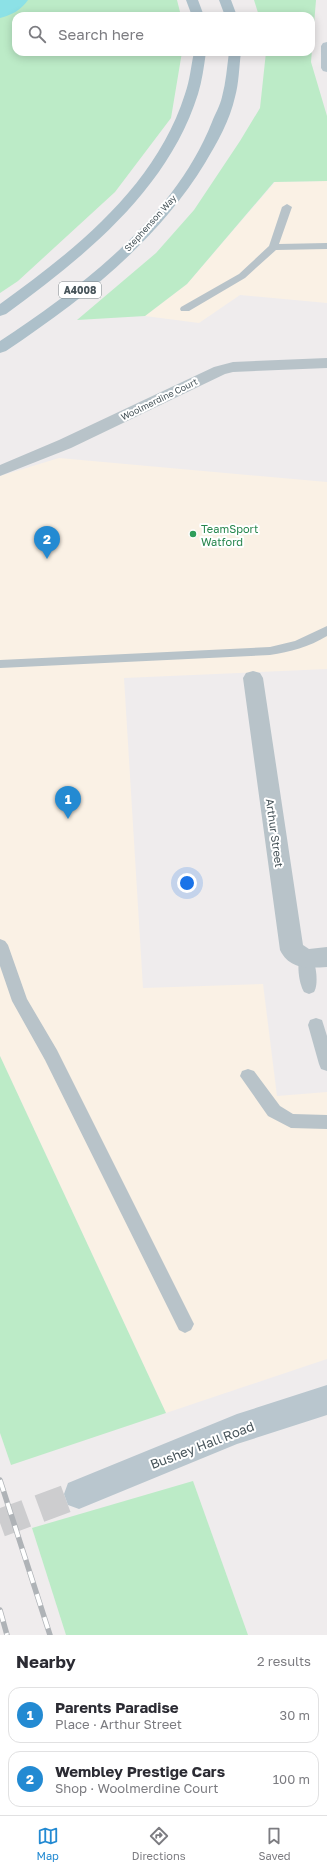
<!DOCTYPE html>
<html lang="en">
<head>
<meta charset="utf-8">
<style>
	:root { --surface:#fff; --page:#f7f7f7; --text:#2b2b33; --muted:#7c7c81; --line:#e1e1e2; --accent:#238ad2 }
	body { margin:0; font-family:"Golos Text",sans-serif; background:var(--page); color:var(--text) }
	.you { position:absolute; left:187px; top:883px; width:14px; height:14px; margin:-10px; border:3px solid #fff; border-radius:50%; background:#1a73e8; box-shadow:0 0 0 6px #1a73e833 }
	.badge { display:grid; place-items:center; width:26px; height:26px; border-radius:50%; background:var(--accent); color:#fff; font-size:13px; font-weight:700 }
	.pin { position:absolute; translate:-50% -33px; filter:drop-shadow(0 1px 2px #0008) }
	.pin::after { content:''; position:absolute; top:21px; width:14px; height:12px; background:inherit; clip-path:polygon(0 0,100% 0,50% 100%) }
	.list { margin:0; padding:0; list-style:none }
	h2 { display:flex; justify-content:space-between; align-items:center; height:52px; margin:0; padding:0 16px; font-size:17px }
	h2 small { font-size:13px; font-weight:400; color:var(--muted) }
	.list li { display:grid; grid-template-columns:26px 1fr auto; gap:12px; align-items:center; box-sizing:border-box; height:56px; margin:0 8px 8px; padding:0 8px; border:1px solid var(--line); border-radius:12px }
	.list b { display:block; font-size:15px; white-space:nowrap }
	.list p { margin:0; font-size:13px; white-space:nowrap; color:var(--muted) }
	.list em { font-size:13px; font-style:normal; color:var(--muted) }
	.icon { flex:none; width:22px; height:22px; fill:none; stroke:currentColor; stroke-width:2; stroke-linecap:round; stroke-linejoin:round }
	.map { position:relative; flex:none; width:327px; height:1635px; overflow:hidden }
	.search { position:absolute; background:var(--surface); box-shadow:0 2px 10px #0003; left:12px; right:12px; top:12px; height:44px; display:flex; align-items:center; gap:10px; box-sizing:border-box; padding:0 14px; border-radius:12px; color:var(--muted); font-size:15px }
	.sheet { height:180px; background:var(--surface) }
	nav { display:flex; justify-content:space-around; align-items:center; box-sizing:border-box; height:56px; border-top:1px solid var(--line); background:var(--surface); font-size:11px; color:var(--muted) }
	nav a { display:grid; justify-items:center; gap:2px }
	nav .on { color:var(--accent) }
	.map>svg:first-child { display:block }
	.commercial { fill:#faf1e5 }
	.green { fill:#bcebc7 }
	.lines { fill:none; stroke-linecap:round; stroke-linejoin:round }
	.river { fill:#8ce1e6; fill-rule:evenodd }
	.secondary-tunnel { stroke:#cdcdcf; stroke-width:28; stroke-dasharray:28 14; stroke-linecap:butt }
	.lane { fill:#b8c3c9; fill-rule:evenodd }
	.street { fill:#b8c3c9; fill-rule:evenodd }
	.secondary { fill:#b9c6ce; fill-rule:evenodd }
	.primary { fill:#adc0ca; fill-rule:evenodd }
	.rail-casing { stroke:#afb3b7; stroke-width:5.5 }
	.rail { stroke:#fff; stroke-width:4; stroke-dasharray:12; stroke-linecap:butt }
	.leisure-dot { fill:#2e9e5b; stroke:#fff; stroke-width:1.5 }
	.labels { text-anchor:middle; dominant-baseline:central; stroke-width:4; stroke-linejoin:round; paint-order:stroke }
	.far-street-label { font-size:9px; fill:#465359; stroke:#fff }
	.shield { fill:#fff; stroke:#7e878b; stroke-width:1 }
	.shield-label { font-size:10px; font-weight:bold; fill:#465359 }
	.leisure-label { font-size:11px; fill:#27864d; stroke:#fff; text-anchor:start }
	.street-label { font-size:11px; fill:#465359; stroke:#fff }
	.near-street-label { font-size:13px; fill:#465359; stroke:#fff }
</style>
</head>
<body>
<div class="map">
<svg width="327" height="1635" viewBox="0 0 327 1635">
	<rect width="100%" height="100%" fill="#efeced"/>
	<g class="commercial">
		<polygon points="327,181 327,303 240,295 199,323 145,316 187,284 275,182"/>
		<polygon points="59,458 327,482 327,669 124,678 143,988 263,984 277,1096 327,1092 327,1359 166,1413 0,1056 0,476"/>
	</g>
	<g class="green">
		<polygon points="0,0 177,0 181,16 16,16 16,52 182,52 171,118 115,192 18,281 0,293"/>
		<polygon points="254,0 316,0 311,62 327,116 327,181 274,182 187,284 145,316 77,320 156,253 194,210 240,141 260,108 266,52 311,52 311,16 259,16"/>
		<polygon points="0,1056 166,1413 11,1465 0,1433"/>
		<polygon points="193,1481 248,1635 66,1635 32,1528"/>
	</g>
	<g class="lines">
		<path class="river" d="M0,0H28C21,10 12,15 0,18Z"/>
		<polyline class="secondary-tunnel" points="0,1523 79,1494"/>
		<g class="lane">
			<polygon points="287,204 292,207 279,244 327,243 327,249 276,250 245,278 189,311 181,311 180,309 181,307 239,274 269,246 282,207"/>
			<path d="M327,626V636C309,647 290,652 270,655L0,668V660L270,647L295,641Z"/>
			<polygon points="0,939 5,941 8,945 27,999 57,1050 194,1324 191,1330 185,1333 179,1330 45,1060 12,1001 0,966"/>
			<path d="M306,953L311,955C316,963 319,984 314,992L309,994L304,992C299,984 296,963 301,955Z"/>
			<polygon points="316,1018 322,1020 327,1036 327,1071 321,1069 319,1064 308,1025 310,1020"/>
			<polygon points="248,1069 254,1071 280,1106 293,1114 327,1115 327,1129 291,1128 268,1116 240,1076 242,1071"/>
		</g>
		<g class="street">
			<polygon points="327,358 327,368 233,372 225,374 71,448 0,476 0,465 59,440 214,367 233,362"/>
			<path d="M253,671L260,673L263,678L303,945L309,949L327,947V967C308,968 290,970 280,950L243,678L246,673Z"/>
		</g>
		<g class="secondary">
			<polygon points="327,42 327,72 323,71 321,68 321,46 323,43"/>
			<polygon points="327,1385 327,1415 237,1444 79,1509 68,1505 64,1494 68,1483 237,1414"/>
		</g>
		<g class="primary">
			<polygon points="186,0 198,0 204,16 192,16"/>
			<polygon points="219,0 231,0 237,16 225,16"/>
			<path d="M194,52H206C204,66 202,81 198,94C168,190 84,257 6,314L0,316V304C75,250 156,186 185,94C190,80 191,66 194,52Z"/>
			<path d="M229,52H241C239,67 239,83 235,97C230,120 217,143 205,163C156,243 82,300 6,351L0,353V341C82,287 175,216 212,122C215,114 220,106 222,97C226,82 227,67 229,52Z"/>
		</g>
		<g class="rail-casing">
			<g id="rail">
				<polyline points="0,1480 50,1635"/>
				<polyline points="0,1610 7,1635"/>
			</g>
		</g>
		<use href="#rail" class="rail"/>
	</g>
	<circle class="leisure-dot" cx="193" cy="534" r="4"/>
	<g class="labels">
		<g class="far-street-label">
			<text transform="translate(150 223) rotate(-48)">Stephenson Way</text>
			<text transform="translate(159 399) rotate(-26)">Woolmerdine Court</text>
		</g>
		<rect class="shield" x="59" y="282" width="42" height="16" rx="3"/>
		<g class="shield-label">
			<text x="80" y="290">A4008</text>
		</g>
		<g class="leisure-label">
			<text x="201" y="528">TeamSport<tspan x="201" dy="13">Watford</tspan></text>
		</g>
		<g class="street-label">
			<text transform="translate(275 833) rotate(82)">Arthur Street</text>
		</g>
		<g class="near-street-label">
			<text transform="translate(202 1445) rotate(-21)">Bushey Hall Road</text>
		</g>
	</g>
</svg>
<div class="you"></div>
<div class="pin badge" style="left:68px;top:819px">1</div>
<div class="pin badge" style="left:47px;top:559px">2</div>
<div class="search"><svg class="icon" aria-label="search" viewBox="0 0 24 24"><circle cx="10" cy="10" r="6"/><path d="M15 15l6 6"/></svg>Search here</div>
</div>
<section class="sheet">
<h2>Nearby<small>2 results</small></h2>
<ul class="list">
<li><span class="badge">1</span><div><b>Parents Paradise</b><p>Place · Arthur Street</p></div><em>30 m</em></li>
<li><span class="badge">2</span><div><b>Wembley Prestige Cars</b><p>Shop · Woolmerdine Court</p></div><em>100 m</em></li>
</ul>
</section>
<nav>
<a class="on"><svg class="icon" aria-label="map" viewBox="0 0 24 24"><path d="M3 6l6-2 6 2 6-2v14l-6 2-6-2-6 2zM9 4v14M15 6v14"/></svg>Map</a>
<a><svg class="icon" aria-label="directions" viewBox="0 0 24 24"><path d="M12 3l9 9-9 9-9-9zM9 14v-3h6M13 9l2 2-2 2"/></svg>Directions</a>
<a><svg class="icon" aria-label="saved" viewBox="0 0 24 24"><path d="M7 4h10v16l-5-4-5 4z"/></svg>Saved</a>
</nav>
</body>
</html>
